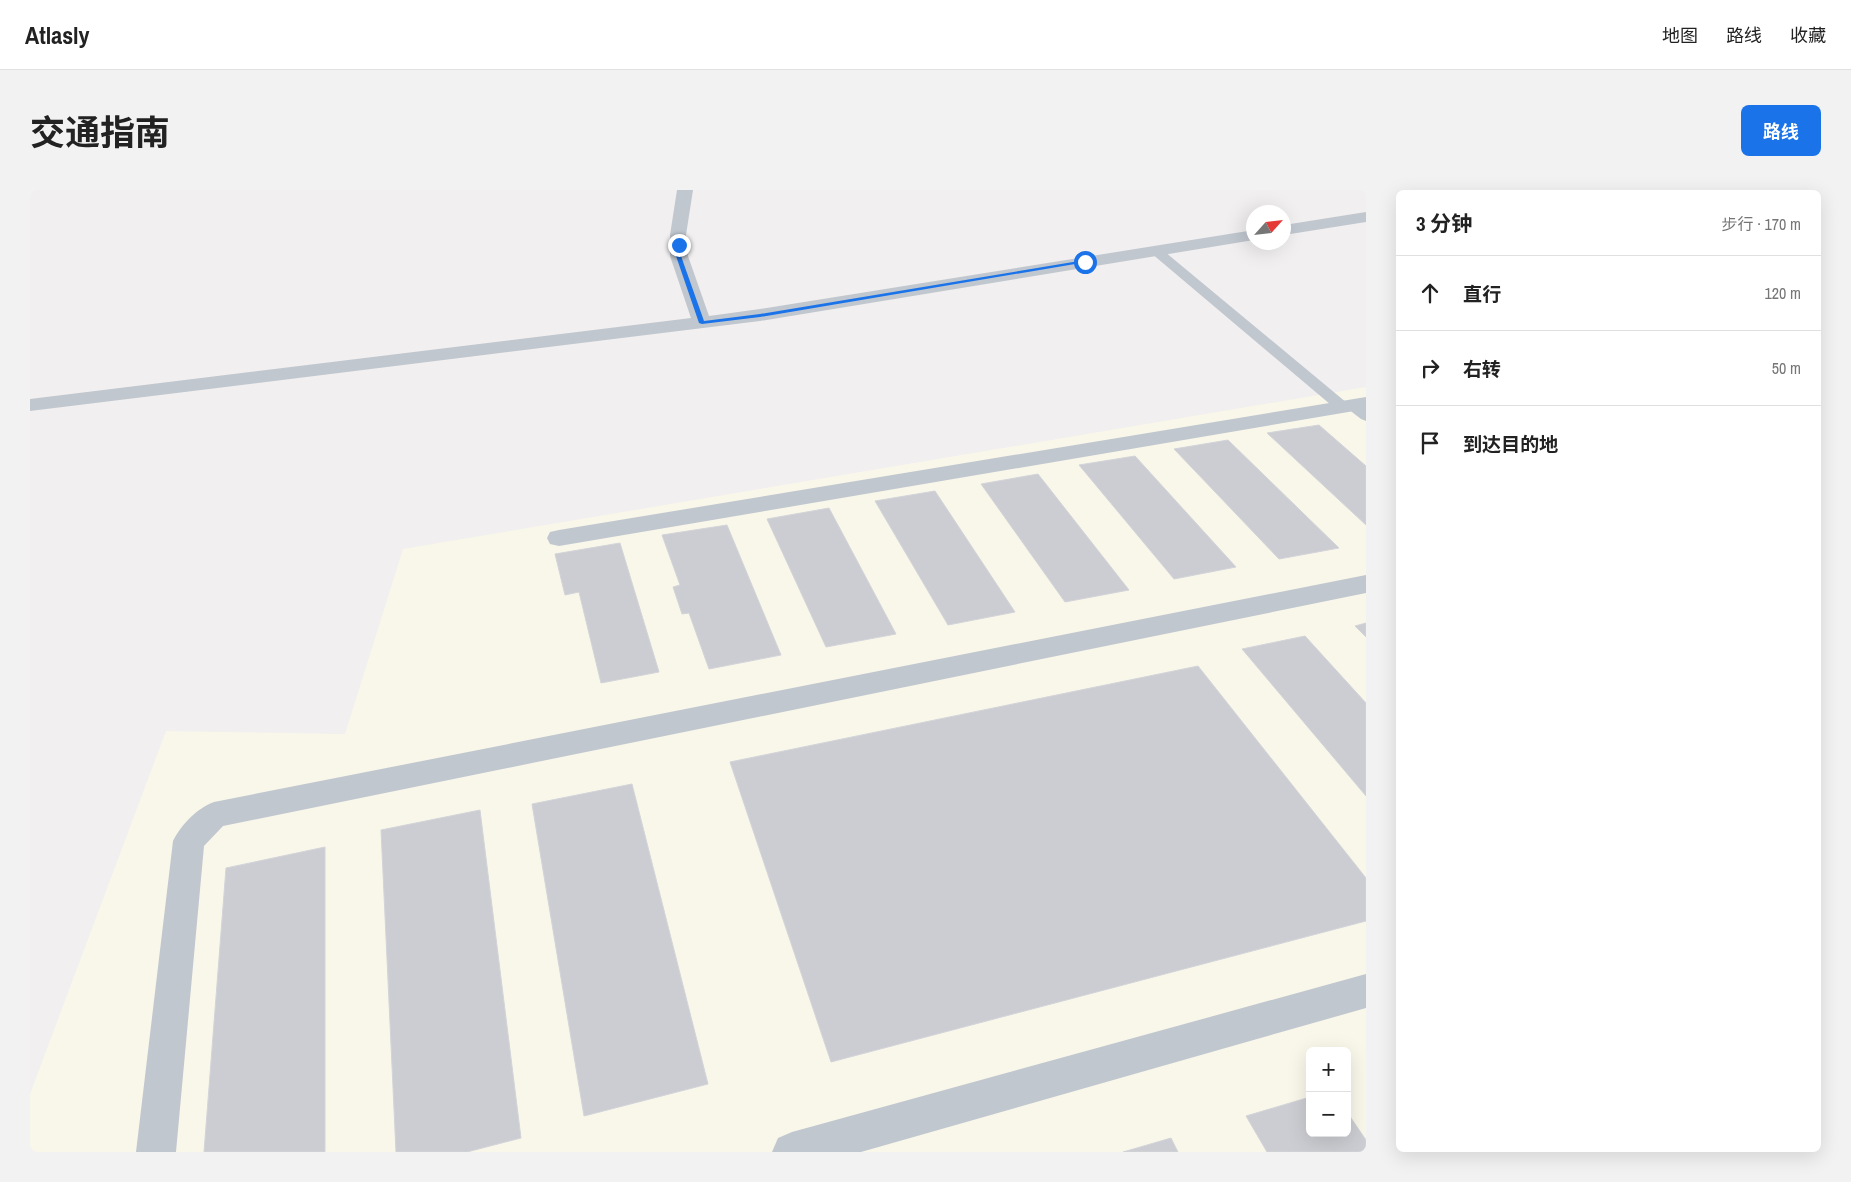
<!DOCTYPE html>
<html lang="zh">
<head>
<meta charset="utf-8">
<style>
	:root { --surface:#fff; --page:#f2f2f2; --text:#222; --muted:#767676; --line:#e0e0e0; --accent:#1a73e8 }
	body { margin:0; font-family:"Archivo Narrow","Noto Sans SC",sans-serif; background:var(--page); color:var(--text) }
	.controls { position:absolute; right:15px; bottom:15px; display:grid; overflow:hidden; border-radius:8px; box-shadow:0 5px 20px #0002 }
	.controls button { width:45px; height:45px; display:grid; place-items:center; padding:0; border:0; border-bottom:1px solid var(--line); background:var(--surface); color:var(--text); font:25px sans-serif }
	.compass { position:absolute; left:1216px; top:15px; width:45px; height:45px; border-radius:50%; background:var(--surface); box-shadow:0 5px 20px #0002; rotate:63deg }
	.stop { position:absolute; width:15px; height:15px; margin:-11px; border:4px solid #1a73e8; border-radius:50%; background:#fff }
	.stop.end { background:#1a73e8; border-color:#fff; box-shadow:0 1px 5px #0008 }
	.list { margin:0; padding:0; list-style:none }
	h2 { display:flex; justify-content:space-between; align-items:center; height:65px; margin:0; padding:0 20px; font-size:21px }
	h2 small { font-size:16px; font-weight:400; color:var(--muted) }
	.list li { display:grid; grid-template-columns:32px 1fr auto; gap:15px; align-items:center; box-sizing:border-box; height:75px; padding:0 20px; border-top:1px solid var(--line) }
	.list b { display:block; font-size:19px; white-space:nowrap }
	.list em { font-size:16px; font-style:normal; color:var(--muted) }
	.icon { flex:none; width:28px; height:28px; fill:none; stroke:currentColor; stroke-width:2; stroke-linecap:round; stroke-linejoin:round }
	.map { position:relative; flex:none; width:1336px; height:962px; overflow:hidden; border-radius:8px }
	header { display:flex; align-items:center; gap:30px; box-sizing:border-box; height:70px; padding:0 25px; background:var(--surface); border-bottom:1px solid var(--line) }
	header strong { font-size:24px }
	nav { display:flex; gap:28px; margin-inline-start:auto; font-size:18px }
	.intro { display:flex; align-items:center; justify-content:space-between; box-sizing:border-box; height:120px; padding:0 30px }
	h1 { margin:0; font-size:35px }
	.button { padding:12px 22px; border-radius:8px; background:var(--accent); color:#fff; font-size:18px; font-weight:700 }
	main { display:flex; gap:30px; padding:0 30px }
	aside { flex:1; background:var(--surface); border-radius:8px; box-shadow:0 5px 20px #0002 }
	.map>svg:first-child { display:block }
	.commercial { fill:#f9f7ea; fill-rule:evenodd }
	.building { fill:#cccdd2; stroke:#d3d4d9 }
	.lines { fill:none; stroke-linecap:round; stroke-linejoin:round }
	.service { fill:#c1c7cf; fill-rule:evenodd }
	.minor { fill:#c1c7cf; fill-rule:evenodd }
	.route { fill:#1a73e8 }
</style>
</head>
<body>
<header>
<strong>Atlasly</strong>
<nav><a>地图</a><a>路线</a><a>收藏</a></nav>
</header>
<div class="intro"><h1>交通指南</h1><a class="button">路线</a></div>
<main>
<div class="map">
<svg width="1336" height="962" viewBox="0 0 1336 962">
	<rect width="100%" height="100%" fill="#f1efef"/>
	<path class="commercial" d="M1336,197V962H0V904L136,541L315,544L373,359ZM1280,861H1317V943H1280Z"/>
	<g class="building">
		<polygon points="1289,235 1336,276 1336,335 1237,243"/>
		<polygon points="1198,250 1309,358 1249,369 1144,259"/>
		<polygon points="1105,266 1206,377 1144,389 1049,275"/>
		<polygon points="1008,284 1099,400 1035,412 951,294"/>
		<polygon points="905,301 985,422 918,435 845,311"/>
		<polygon points="799,318 866,444 796,457 737,329"/>
		<polygon points="697,335 751,465 679,479 659,423 652,424 643,397 650,395 632,345"/>
		<polygon points="590,353 629,482 571,493 549,402 535,405 525,364"/>
		<polygon points="1336,433 1336,447 1325,436"/>
		<polygon points="1275,446 1336,513 1336,606 1212,459"/>
		<polygon points="1168,476 1336,688 1336,731 801,872 700,572"/>
		<polygon points="602,594 678,894 554,926 502,614"/>
		<polygon points="450,620 491,948 437,962 366,962 351,640"/>
		<polygon points="295,657 295,962 174,962 196,678"/>
		<polygon points="1280,907 1280,943 1317,943 1317,922 1336,950 1336,962 1237,962 1216,926"/>
		<polygon points="1141,948 1148,962 1093,962"/>
	</g>
	<g class="lines">
		<path class="service" d="M1125,56L1129,57L1317,213C1324,208 1330,213 1336,218V231L1331,229L1318,219L1312,222L1307,220L1121,63L1119,60Z"/>
		<g class="minor">
			<polygon points="647,0 663,0 656,45 658,66 679,126 730,119 1224,40 1224,50 730,131 0,221 0,209 661,128 640,66 640,45"/>
			<polygon points="1336,22 1336,32 1254,45 1254,35"/>
			<polygon points="1336,207 1336,219 529,356 520,354 517,348 520,342 529,340"/>
			<path d="M1336,385V403L193,636L174,656L146,962H106L143,651C151,635 167,618 184,612Z"/>
			<polygon points="1336,784 1336,818 831,962 742,962 748,948 762,942"/>
		</g>
	</g>
	<polygon class="route" points="649,54 651,55 651,66 674,131 730,124 1055,70 1057,72 730,127 672,134 669,133 646,66 646,55"/>
</svg>
<div class="controls">
<button>+</button>
<button>−</button>
</div>
<svg class="compass" viewBox="-18 -18 36 36"><path d="M0-13l5 13h-10z" fill="#e53935"/><path d="M0 13l5-13h-10z" fill="#767676"/></svg>
<div class="stop" style="left:1055px;top:72px"></div>
<div class="stop end" style="left:649px;top:55px"></div>
</div>
<aside>
<h2>3 分钟<small>步行 · 170 m</small></h2>
<ul class="list">
<li><svg class="icon" aria-label="ahead" viewBox="0 0 24 24"><path d="M12 20V5M6 11l6-6 6 6"/></svg><div><b>直行</b></div><em>120 m</em></li>
<li><svg class="icon" aria-label="right" viewBox="0 0 24 24"><path d="M7 20v-9h11M14 6l5 5-5 5"/></svg><div><b>右转</b></div><em>50 m</em></li>
<li><svg class="icon" aria-label="arrive" viewBox="0 0 24 24"><path d="M6 21V4h12l-3 4 3 4H6"/></svg><div><b>到达目的地</b></div></li>
</ul>
</aside>
</main>
</body>
</html>
